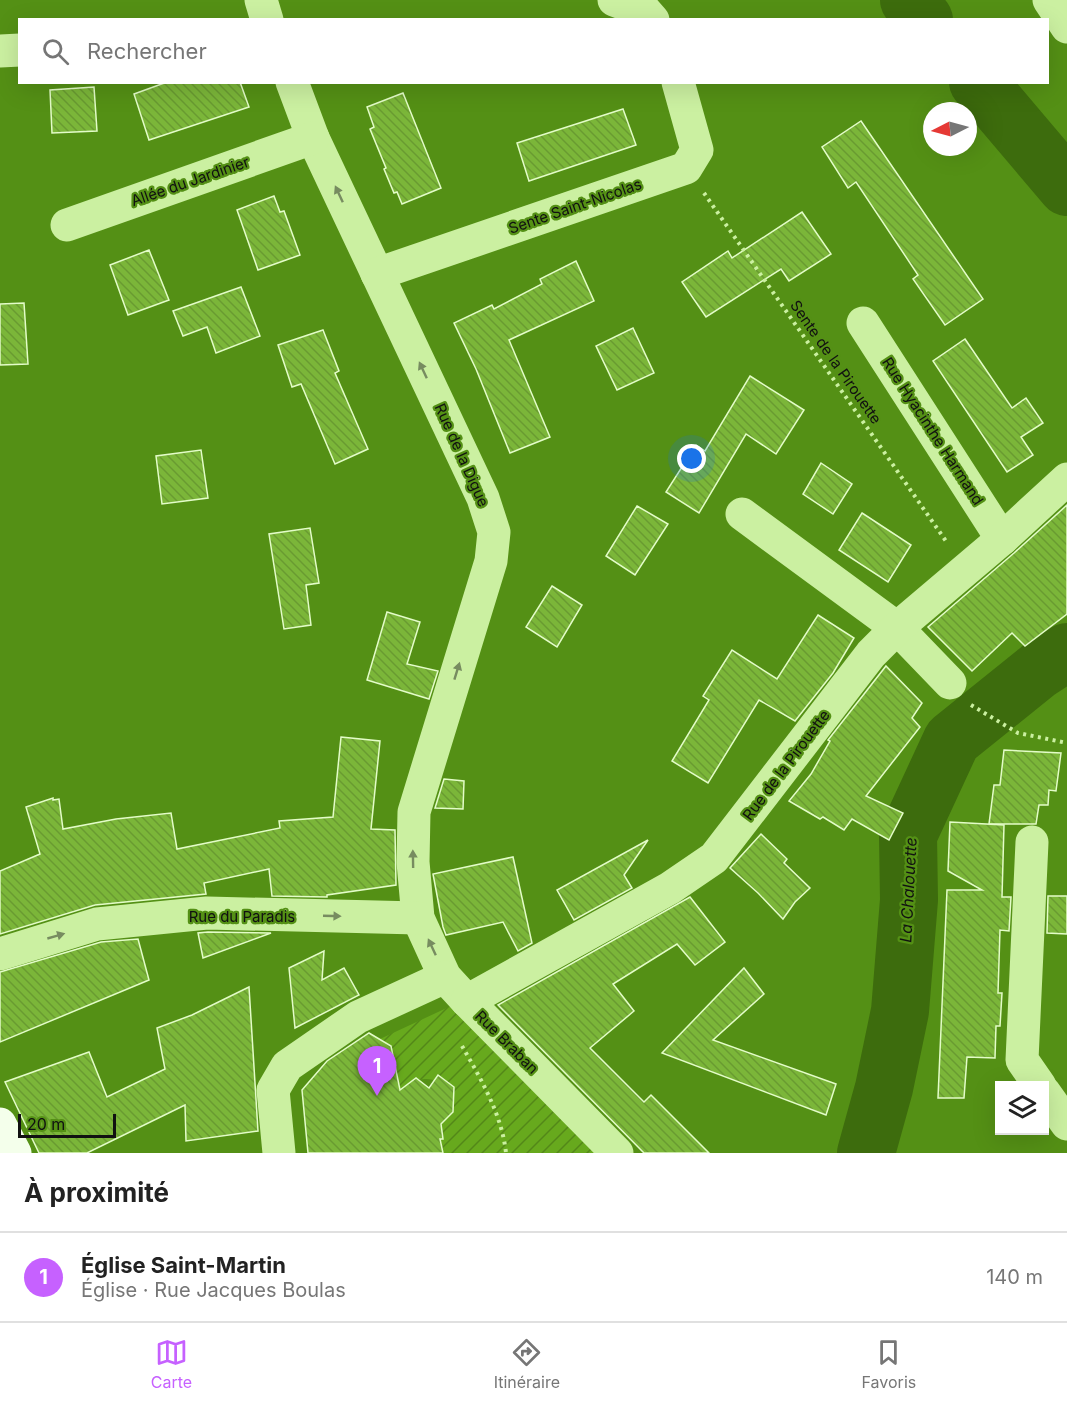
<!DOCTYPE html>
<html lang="fr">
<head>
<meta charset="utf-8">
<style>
	:root { --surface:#fff; --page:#f2f2f2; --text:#222; --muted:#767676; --line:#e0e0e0; --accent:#c661ff }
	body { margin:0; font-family:Inter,sans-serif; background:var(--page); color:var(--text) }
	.controls { position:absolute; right:18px; bottom:18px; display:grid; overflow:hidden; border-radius:0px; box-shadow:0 6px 24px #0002 }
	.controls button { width:54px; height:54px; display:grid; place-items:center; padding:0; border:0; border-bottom:2px solid var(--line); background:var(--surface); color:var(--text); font:30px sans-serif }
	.compass { position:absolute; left:923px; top:102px; width:54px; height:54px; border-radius:50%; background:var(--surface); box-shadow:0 6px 24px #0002; rotate:264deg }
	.scale { position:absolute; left:18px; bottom:15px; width:98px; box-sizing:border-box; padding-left:6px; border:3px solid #111; border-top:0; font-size:16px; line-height:21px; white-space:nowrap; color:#111; -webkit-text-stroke:4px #549015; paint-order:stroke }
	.you { position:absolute; left:692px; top:459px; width:21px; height:21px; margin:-15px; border:4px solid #fff; border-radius:50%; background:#1a73e8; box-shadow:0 0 0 9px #1a73e833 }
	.badge { display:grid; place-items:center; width:39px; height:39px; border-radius:50%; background:var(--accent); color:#fff; font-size:20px; font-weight:700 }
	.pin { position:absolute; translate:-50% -50px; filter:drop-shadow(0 2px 3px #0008) }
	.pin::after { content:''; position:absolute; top:32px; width:21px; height:18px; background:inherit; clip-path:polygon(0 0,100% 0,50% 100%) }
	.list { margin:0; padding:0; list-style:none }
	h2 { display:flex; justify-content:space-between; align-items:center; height:78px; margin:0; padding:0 24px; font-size:26px }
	h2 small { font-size:20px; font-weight:400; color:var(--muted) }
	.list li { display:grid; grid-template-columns:39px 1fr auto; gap:18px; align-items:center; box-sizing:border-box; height:90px; padding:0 24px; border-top:2px solid var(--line) }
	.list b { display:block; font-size:22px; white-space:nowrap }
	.list p { margin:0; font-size:20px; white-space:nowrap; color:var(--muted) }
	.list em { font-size:20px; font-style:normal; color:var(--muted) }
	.icon { flex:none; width:33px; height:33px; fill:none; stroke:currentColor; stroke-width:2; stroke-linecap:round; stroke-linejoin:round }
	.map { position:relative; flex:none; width:1067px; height:1153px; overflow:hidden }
	.search { position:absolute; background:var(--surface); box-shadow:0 6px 24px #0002; left:18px; right:18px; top:18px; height:66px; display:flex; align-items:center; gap:15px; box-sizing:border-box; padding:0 21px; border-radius:0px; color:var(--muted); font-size:22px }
	.sheet { height:168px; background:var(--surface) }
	nav { display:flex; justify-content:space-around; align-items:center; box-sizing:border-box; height:84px; border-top:2px solid var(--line); background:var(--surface); font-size:16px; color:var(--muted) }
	nav a { display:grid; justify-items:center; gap:3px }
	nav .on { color:var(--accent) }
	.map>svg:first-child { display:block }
	.garden { fill:url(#garden-furrows) }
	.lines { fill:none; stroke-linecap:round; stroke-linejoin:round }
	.river { stroke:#3d6c0d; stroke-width:58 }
	.building { fill:url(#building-back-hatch); stroke:#e3fcc8; stroke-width:1.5 }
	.path { stroke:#cbf0a1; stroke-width:4; stroke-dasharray:3 4.5; stroke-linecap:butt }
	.minor { stroke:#cbf0a1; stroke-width:33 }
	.major { stroke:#f4ffeb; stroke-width:33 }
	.oneway { fill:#778c60 }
	.labels { text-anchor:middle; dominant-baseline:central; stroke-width:4.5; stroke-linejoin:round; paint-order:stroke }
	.street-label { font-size:15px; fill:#111; stroke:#549015 }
	.water-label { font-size:16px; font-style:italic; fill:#111; stroke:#549015 }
</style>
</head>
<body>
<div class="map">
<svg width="1067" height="1153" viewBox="0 0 1067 1153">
	<defs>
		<pattern id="garden-furrows" width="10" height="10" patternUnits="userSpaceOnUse" patternTransform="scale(1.5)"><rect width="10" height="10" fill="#67a91d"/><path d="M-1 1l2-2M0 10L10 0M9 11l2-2" fill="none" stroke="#538818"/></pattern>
		<pattern id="building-back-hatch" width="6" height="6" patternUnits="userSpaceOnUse" patternTransform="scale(1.5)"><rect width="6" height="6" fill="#7bb639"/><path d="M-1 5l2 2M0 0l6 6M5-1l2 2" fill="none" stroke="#699b31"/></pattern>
	</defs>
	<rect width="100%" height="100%" fill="#549015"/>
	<path class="garden" d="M451,1006L595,1153H443L434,1140L443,1139L434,1131L441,1119L444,1121L447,1118L454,1091H448C438,1081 433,1077 418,1080L408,1092L392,1088L378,1042L380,1039Z"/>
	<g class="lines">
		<g class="river">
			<polyline points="909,0 924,20"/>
			<polyline points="978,82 1067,187"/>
			<polyline points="866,1153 884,1088 900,1011 909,900 908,835 952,740 1039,670 1067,652"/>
		</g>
	</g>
	<g class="building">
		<polygon points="167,82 240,82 249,107 149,140 134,94"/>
		<polygon points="94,87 97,131 52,133 50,90"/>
		<polygon points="403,93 441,188 402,204 397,192 394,193 384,169 386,168 370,129 374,127 367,107"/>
		<polygon points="623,109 636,145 529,181 517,143"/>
		<polygon points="861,121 983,299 945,325 913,279 918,275 856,182 848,188 822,147"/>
		<polygon points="274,196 280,212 284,211 300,255 258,270 237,210"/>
		<polygon points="802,212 831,254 789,281 781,269 706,317 682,282 728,251 732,258"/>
		<polygon points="149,250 169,300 128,315 110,265"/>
		<polygon points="576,261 594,301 509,340 550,437 510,453 476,369 454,323 492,305 494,309 542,284 540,279"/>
		<polygon points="241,287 260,336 216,353 207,327 183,336 173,311"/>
		<polygon points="24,303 28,364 0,365 0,304"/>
		<polygon points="633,328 654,373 617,390 596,346"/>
		<polygon points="323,330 339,371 335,373 368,449 335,464 301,384 292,387 278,345"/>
		<polygon points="965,339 1012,408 1026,398 1043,423 1021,437 1033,455 1007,472 933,361"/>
		<polygon points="750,376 804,410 776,454 746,434 699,513 666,492 696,445 705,451"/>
		<polygon points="201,450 208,498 162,504 156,456"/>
		<polygon points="821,463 852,484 833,514 803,494"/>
		<polygon points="1067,505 1067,614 1025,646 1012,633 972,671 928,627 1014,553"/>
		<polygon points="637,506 668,524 635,575 606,556"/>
		<polygon points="862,513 911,545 888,582 839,550"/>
		<polygon points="310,528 319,583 306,585 311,625 284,629 269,534"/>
		<polygon points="552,586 582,605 557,647 526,627"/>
		<polygon points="387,612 420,622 407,664 438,671 429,699 367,680"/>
		<polygon points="818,615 854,638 833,673 795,721 759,700 708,783 672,761 709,700 703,696 732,650 777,679"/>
		<polygon points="886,666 922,703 912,718 920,727 866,796 903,813 889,840 852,819 844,830 823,817 820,819 789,801 811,774 830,741 828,740"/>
		<polygon points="341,737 380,741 371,829 395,830 396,885 327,895 327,897 272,896 269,869 204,883 206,894 95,905 0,934 0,871 40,854 26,807 53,798 53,800 59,799 63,829 116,819 171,813 177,849 280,828 279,821 333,817"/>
		<polygon points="1004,750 1061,753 1056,791 1049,790 1048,805 1039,805 1036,824 989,824 994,785 1000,785"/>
		<polygon points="444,779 464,781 463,809 435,808"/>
		<polygon points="950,822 1004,825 1002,897 1011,897 1009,931 1000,930 998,993 1002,993 1000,1026 996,1026 995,1058 967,1057 964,1098 938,1098 947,890 982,890 948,871"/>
		<polygon points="761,834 787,859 784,863 810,888 795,902 783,919 758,893 730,868"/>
		<polygon points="648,840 624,875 632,888 574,920 557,890"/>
		<polygon points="513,857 532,943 518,951 503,922 446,935 443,927 433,874"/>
		<polygon points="1048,896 1067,896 1067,934 1047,933"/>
		<polygon points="690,897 725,942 695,965 677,944 613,984 634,1011 590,1048 644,1102 651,1095 709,1153 644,1153 498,1005"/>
		<polygon points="208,932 271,933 203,958 198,933"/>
		<polygon points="138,939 149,980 0,1042 0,972 101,942"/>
		<polygon points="324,951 322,980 344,968 359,995 295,1028 289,968"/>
		<polygon points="744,968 764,994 713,1040 836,1084 826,1115 662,1053"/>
		<polygon points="249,987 258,1131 186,1141 185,1105 87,1153 39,1153 5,1082 89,1052 107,1097 165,1069 157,1028 192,1015"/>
		<polygon points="369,1033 391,1046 400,1090 416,1078 429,1088 438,1075 454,1087 453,1112 441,1124 443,1139 440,1139 443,1153 308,1153 302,1090 327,1061"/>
	</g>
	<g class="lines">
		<g class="path">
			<polyline points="704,193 948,544"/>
			<polyline points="971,705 1018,733 1067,743"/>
			<path d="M462,1046C481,1079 502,1115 506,1153"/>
		</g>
		<g class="minor">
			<polyline points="261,0 267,20"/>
			<polyline points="614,0 646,12 653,20"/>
			<polyline points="1049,0 1067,27"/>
			<polyline points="0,51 20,50"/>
			<polyline points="292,82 313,138 483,498 494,532 491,561 414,812 413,862 418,918 445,977 467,1001 617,1153"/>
			<polyline points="67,225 313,138"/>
			<polyline points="377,274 686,168 697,150 678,82"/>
			<polyline points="863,323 1002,539"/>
			<polyline points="742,514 897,628 950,683"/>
			<polyline points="1032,842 1022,1060 1040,1086"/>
			<polyline points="0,954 97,924 207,913 418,918"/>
			<polyline points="467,1001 670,888 714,858 871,654 897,628 1002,539 1067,479"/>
			<polyline points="1044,1092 1067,1124"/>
			<polyline points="279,1153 273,1090 287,1066 358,1017 445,977"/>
		</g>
		<polyline class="major" points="0,1124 15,1153"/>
	</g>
	<defs><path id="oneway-solid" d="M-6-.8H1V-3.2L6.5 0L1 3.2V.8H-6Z" transform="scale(1.5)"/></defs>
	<g class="oneway">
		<use href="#oneway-solid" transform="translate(339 194) rotate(-115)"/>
		<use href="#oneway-solid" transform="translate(423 370) rotate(-115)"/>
		<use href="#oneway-solid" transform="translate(457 671) rotate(-73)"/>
		<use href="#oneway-solid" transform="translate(413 859) rotate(-91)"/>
		<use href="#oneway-solid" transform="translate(332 916) rotate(2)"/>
		<use href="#oneway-solid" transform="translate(56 936) rotate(-16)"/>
		<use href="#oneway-solid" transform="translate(432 947) rotate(-115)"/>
	</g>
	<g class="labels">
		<g class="street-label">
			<text transform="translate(190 181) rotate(-19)">Allée du Jardinier</text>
			<text transform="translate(575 206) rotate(-19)">Sente Saint-Nicolas</text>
			<text transform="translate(836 362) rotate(55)">Sente de la Pirouette</text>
			<text transform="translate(933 431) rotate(57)">Rue Hyacinthe Harmand</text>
			<text transform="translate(462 455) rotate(66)">Rue de la Digue</text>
			<text transform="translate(786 765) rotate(-53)">Rue de la Pirouette</text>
			<text x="242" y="916">Rue du Paradis</text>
			<text transform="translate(507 1042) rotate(45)">Rue Braban</text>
		</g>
		<g class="water-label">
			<text transform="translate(908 890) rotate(-87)">La Chalouette</text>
		</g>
	</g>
</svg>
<div class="controls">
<button><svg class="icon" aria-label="layers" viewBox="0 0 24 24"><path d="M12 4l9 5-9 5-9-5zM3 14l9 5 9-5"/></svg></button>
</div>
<svg class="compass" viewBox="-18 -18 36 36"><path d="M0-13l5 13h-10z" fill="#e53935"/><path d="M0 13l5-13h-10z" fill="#767676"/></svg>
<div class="scale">20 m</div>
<div class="you"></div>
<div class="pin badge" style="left:377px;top:1096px">1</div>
<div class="search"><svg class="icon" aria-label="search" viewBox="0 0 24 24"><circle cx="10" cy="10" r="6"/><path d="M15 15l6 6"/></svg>Rechercher</div>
</div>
<section class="sheet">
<h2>À proximité<small></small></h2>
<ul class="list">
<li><span class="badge">1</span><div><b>Église Saint-Martin</b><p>Église · Rue Jacques Boulas</p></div><em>140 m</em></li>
</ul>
</section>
<nav>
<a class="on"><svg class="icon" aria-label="map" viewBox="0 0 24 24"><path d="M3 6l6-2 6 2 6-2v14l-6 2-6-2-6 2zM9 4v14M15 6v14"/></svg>Carte</a>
<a><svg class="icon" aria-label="directions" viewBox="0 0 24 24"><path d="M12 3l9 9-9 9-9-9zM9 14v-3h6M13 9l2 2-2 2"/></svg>Itinéraire</a>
<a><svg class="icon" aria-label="saved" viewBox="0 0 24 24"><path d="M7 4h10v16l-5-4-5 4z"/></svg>Favoris</a>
</nav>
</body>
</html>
